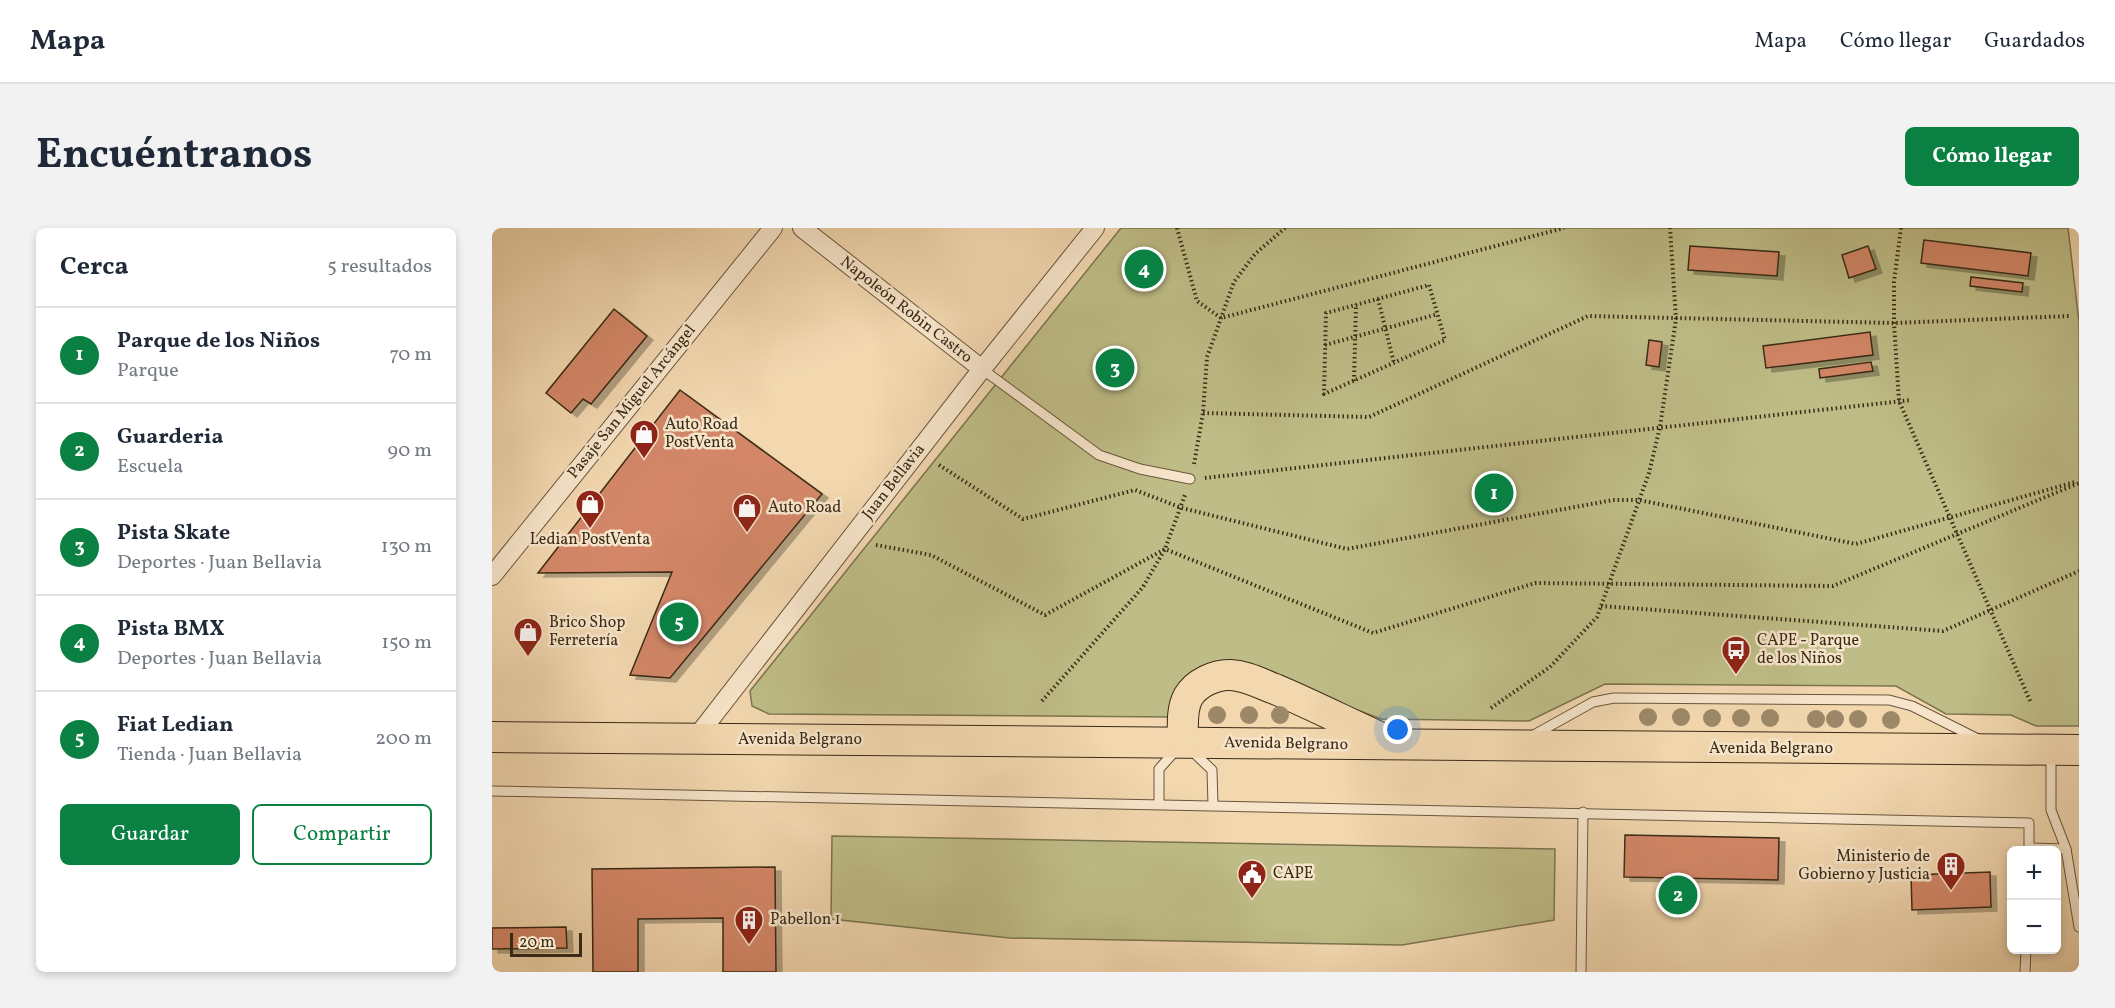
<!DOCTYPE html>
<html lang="es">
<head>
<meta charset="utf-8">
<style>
	:root { --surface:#fff; --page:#f2f2f3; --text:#1f2937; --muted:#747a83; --line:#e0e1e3; --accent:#0b8043 }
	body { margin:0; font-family:Vollkorn,serif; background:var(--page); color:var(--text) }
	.controls { position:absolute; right:18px; bottom:18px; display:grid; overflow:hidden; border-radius:9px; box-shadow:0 3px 9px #0003 }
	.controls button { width:54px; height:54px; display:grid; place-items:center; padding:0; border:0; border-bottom:2px solid var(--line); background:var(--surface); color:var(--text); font:30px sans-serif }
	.scale { position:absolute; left:18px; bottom:15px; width:72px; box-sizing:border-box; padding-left:6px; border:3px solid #3a2b16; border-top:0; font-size:16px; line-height:21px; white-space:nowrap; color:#3a2b16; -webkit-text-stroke:4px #f7e5cb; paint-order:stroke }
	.you { position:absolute; left:906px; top:502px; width:21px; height:21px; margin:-15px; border:4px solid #fff; border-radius:50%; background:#1a73e8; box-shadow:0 0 0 9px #1a73e833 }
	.badge { display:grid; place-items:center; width:39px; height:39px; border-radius:50%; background:var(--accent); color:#fff; font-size:20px; font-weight:700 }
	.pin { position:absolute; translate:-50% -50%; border:3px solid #fff; box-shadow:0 2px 6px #0006 }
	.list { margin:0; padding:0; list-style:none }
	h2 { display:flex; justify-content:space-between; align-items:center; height:78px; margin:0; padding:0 24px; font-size:26px }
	h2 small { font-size:20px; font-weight:400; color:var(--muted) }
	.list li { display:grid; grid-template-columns:39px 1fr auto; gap:18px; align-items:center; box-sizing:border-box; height:96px; padding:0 24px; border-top:2px solid var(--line) }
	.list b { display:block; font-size:22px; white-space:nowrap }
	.list p { margin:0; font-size:20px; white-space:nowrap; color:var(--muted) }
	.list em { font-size:20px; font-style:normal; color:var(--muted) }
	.actions { display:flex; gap:12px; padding:18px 24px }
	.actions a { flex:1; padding:14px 0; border:2px solid var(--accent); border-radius:9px; text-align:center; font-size:21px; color:var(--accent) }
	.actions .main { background:var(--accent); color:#fff }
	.map { position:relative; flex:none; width:1587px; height:744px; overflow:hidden; border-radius:9px }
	header { display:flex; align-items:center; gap:36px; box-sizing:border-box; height:84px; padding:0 30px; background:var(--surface); border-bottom:2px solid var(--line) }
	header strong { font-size:28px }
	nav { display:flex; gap:33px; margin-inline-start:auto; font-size:21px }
	.intro { display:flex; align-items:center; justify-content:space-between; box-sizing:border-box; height:144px; padding:0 36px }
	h1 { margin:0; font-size:42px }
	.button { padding:15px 27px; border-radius:9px; background:var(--accent); color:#fff; font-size:21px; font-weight:700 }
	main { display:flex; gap:36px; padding:0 36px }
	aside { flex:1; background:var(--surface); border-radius:9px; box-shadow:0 3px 9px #0003 }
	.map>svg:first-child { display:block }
	.green { fill:#bfbd87; stroke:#7c744e; stroke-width:1.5 }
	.building { fill:#d38767; stroke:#3a2b16; stroke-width:1.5; filter:url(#shadow) }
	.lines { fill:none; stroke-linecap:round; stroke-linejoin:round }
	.service-casing { stroke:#68563c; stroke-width:11 }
	.minor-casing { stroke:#68563c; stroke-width:20 }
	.primary-casing { stroke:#3a2b16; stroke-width:32 }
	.path { stroke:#3a2b16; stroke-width:4; stroke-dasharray:1.5 3; stroke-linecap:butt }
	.service { stroke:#f7e5cb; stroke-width:9 }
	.minor { stroke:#f7e5cb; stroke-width:18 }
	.primary { stroke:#f2d7af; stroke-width:30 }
	.tree { fill:#9c8868 }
	.labels { text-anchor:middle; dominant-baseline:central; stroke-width:5; stroke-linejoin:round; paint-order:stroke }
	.street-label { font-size:16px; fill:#3a2b16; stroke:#f7e5cb }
	.poi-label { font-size:16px; fill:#3a2b16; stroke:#f7e5cb; text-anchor:start }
</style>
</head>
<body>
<header>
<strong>Mapa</strong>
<nav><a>Mapa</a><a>Cómo llegar</a><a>Guardados</a></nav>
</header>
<div class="intro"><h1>Encuéntranos</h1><a class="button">Cómo llegar</a></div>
<main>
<aside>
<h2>Cerca<small>5 resultados</small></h2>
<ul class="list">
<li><span class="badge">1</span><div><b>Parque de los Niños</b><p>Parque</p></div><em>70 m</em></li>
<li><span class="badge">2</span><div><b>Guarderia</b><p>Escuela</p></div><em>90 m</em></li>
<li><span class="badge">3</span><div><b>Pista Skate</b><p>Deportes · Juan Bellavia</p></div><em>130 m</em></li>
<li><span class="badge">4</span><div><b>Pista BMX</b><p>Deportes · Juan Bellavia</p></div><em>150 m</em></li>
<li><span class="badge">5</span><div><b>Fiat Ledian</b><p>Tienda · Juan Bellavia</p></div><em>200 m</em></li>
</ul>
<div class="actions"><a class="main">Guardar</a><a>Compartir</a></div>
</aside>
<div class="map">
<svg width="1587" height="744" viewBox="0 0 1587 744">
	<defs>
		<filter id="shadow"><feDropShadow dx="6" dy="4" stdDeviation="0" flood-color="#0004"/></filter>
	</defs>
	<rect width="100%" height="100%" fill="#f2d7af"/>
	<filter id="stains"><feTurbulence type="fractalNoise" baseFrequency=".00333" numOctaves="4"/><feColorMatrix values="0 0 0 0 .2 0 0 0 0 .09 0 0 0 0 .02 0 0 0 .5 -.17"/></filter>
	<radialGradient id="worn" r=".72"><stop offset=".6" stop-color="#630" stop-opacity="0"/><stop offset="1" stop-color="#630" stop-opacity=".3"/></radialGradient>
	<g class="green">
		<polygon points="629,0 1576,0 1587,94 1587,498 1544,498 1519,487 1454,486 1404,458 1113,456 1037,493 889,491 745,436 680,489 277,486 260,478 258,463"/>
		<polygon points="340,608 1063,621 1062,692 910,717 518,710 339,691"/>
	</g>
	<g class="building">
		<polygon points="1432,12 1539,25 1536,48 1429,35"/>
		<polygon points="1198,18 1287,24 1285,48 1196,42"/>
		<polygon points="1376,18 1384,41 1357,50 1350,27"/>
		<polygon points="1479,49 1531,55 1530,64 1478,58"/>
		<polygon points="122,81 155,108 99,176 91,171 79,185 54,165"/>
		<polygon points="1378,104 1381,127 1274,140 1271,118"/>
		<polygon points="1157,112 1170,114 1167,139 1154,137"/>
		<polygon points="1379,134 1381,143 1328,150 1327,141"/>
		<polygon points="188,162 330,266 178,450 138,447 180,344 46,345"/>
		<polygon points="1133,607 1287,610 1286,652 1132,649"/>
		<polygon points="283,639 284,744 231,744 231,690 146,691 146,744 101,744 100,641"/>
		<polygon points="1498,644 1499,679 1420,682 1419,647"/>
		<polygon points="74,699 75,720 0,721 0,700"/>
	</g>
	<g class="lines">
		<g class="service-casing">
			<g id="service">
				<polyline points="490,141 607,227 648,241 698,251"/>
				<polyline points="1040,508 1101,474 1122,470 1397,472 1420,478 1486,511"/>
				<polyline points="700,523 720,542 721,577"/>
				<polyline points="1559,525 1559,582 1574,621 1587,699"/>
				<polyline points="0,563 1537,595 1537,622"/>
				<polyline points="667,576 667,541 684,522"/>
				<polyline points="1537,620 1574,621"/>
				<polyline points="1089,744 1091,584"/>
				<polyline points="1533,744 1534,722"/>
			</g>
		</g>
		<g class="minor-casing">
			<g id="minor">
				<polyline points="310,0 490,141"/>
				<polyline points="0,348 281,0"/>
				<polyline points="203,511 490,141 603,0"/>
			</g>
		</g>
		<g class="primary-casing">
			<g id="primary">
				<polyline points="0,509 1587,522"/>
				<path d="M691,514C691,500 689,482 696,469C704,455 724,446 739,447C755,448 769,456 783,461C821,477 858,496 896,513"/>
			</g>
		</g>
		<g class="path">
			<polyline points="685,0 705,73 729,90 1072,0"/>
			<polyline points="1409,0 1402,54 1402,95 1407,173 1539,475"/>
			<polygon points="937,57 953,112 832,166 834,85"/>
			<polyline points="886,71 902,135"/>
			<polyline points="833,117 946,86"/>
			<polyline points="862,153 864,76"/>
			<polyline points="711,185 877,189 1096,88 1402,95 1578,88"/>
			<polyline points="702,236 711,185 715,129 742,54 763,26 793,0"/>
			<polyline points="447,237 531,291 643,262 690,280 855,321 1121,272 1147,272 1364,316 1583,254"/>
			<polyline points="713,250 1419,172"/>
			<polyline points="384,317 439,327 553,387 673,321 881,405 1043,355 1341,358 1587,255"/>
			<polyline points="1109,378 1451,403 1587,343"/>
			<polyline points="550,473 651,359 673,321 693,267"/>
			<polyline points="999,480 1058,439 1105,389 1109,378 1157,245 1168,199 1184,91 1178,0"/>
		</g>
		<use href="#service" class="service"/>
		<use href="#minor" class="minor"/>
		<use href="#primary" class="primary"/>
	</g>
	<g class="tree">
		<circle cx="725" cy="487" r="9"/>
		<circle cx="757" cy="487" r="9"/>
		<circle cx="788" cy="487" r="9"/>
		<circle cx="1156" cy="489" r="9"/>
		<circle cx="1189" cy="489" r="9"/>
		<circle cx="1220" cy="490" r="9"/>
		<circle cx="1249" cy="490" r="9"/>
		<circle cx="1278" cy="490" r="9"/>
		<circle cx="1324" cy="491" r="9"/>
		<circle cx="1343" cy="491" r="9"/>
		<circle cx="1366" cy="491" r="9"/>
		<circle cx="1399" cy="492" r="9"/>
	</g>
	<defs>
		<g id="shop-pin" transform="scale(1.5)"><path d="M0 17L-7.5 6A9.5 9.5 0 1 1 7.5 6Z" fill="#8f2418" stroke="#f7e5cb"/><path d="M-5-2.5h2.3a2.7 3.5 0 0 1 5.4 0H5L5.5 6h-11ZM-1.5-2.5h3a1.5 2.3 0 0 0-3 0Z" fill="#fff"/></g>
		<g id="bus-pin" transform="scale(1.5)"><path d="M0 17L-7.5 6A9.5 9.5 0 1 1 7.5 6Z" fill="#8f2418" stroke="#f7e5cb"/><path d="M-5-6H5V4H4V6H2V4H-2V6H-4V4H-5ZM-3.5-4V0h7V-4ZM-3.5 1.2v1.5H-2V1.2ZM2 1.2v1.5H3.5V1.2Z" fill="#fff"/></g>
		<g id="building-pin" transform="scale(1.5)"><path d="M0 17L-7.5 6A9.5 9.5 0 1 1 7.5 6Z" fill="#8f2418" stroke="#f7e5cb"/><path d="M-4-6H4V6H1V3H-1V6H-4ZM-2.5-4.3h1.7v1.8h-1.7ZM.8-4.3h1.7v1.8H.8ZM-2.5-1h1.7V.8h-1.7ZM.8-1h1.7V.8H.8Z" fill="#fff"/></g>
		<g id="civic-pin" transform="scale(1.5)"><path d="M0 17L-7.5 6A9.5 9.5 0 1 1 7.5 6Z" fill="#8f2418" stroke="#f7e5cb"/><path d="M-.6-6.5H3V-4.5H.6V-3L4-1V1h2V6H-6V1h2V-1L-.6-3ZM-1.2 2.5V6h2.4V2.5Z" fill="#fff"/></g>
	</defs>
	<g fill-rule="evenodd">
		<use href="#shop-pin" x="152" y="206"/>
		<use href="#shop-pin" x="98" y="276"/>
		<use href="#shop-pin" x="255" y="280"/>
		<use href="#shop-pin" x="36" y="404"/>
		<use href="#bus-pin" x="1244" y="422"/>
		<use href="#building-pin" x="1459" y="638"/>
		<use href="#civic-pin" x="760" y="646"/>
		<use href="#building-pin" x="257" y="692"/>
	</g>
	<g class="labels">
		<g class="street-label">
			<text transform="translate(414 82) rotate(38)">Napoleón Robin Castro</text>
			<text transform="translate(140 174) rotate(-51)">Pasaje San Miguel Arcángel</text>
			<text transform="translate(402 254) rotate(-52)">Juan Bellavia</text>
			<text x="308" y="512">Avenida Belgrano</text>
			<text transform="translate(794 516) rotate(1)">Avenida Belgrano</text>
			<text x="1279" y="521">Avenida Belgrano</text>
		</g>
		<g class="poi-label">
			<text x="173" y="197">Auto Road<tspan x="173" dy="18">PostVenta</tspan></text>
			<text x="276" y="280">Auto Road</text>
			<text x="98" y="312" text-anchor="middle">Ledian PostVenta</text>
			<text x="57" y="395">Brico Shop<tspan x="57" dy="18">Ferretería</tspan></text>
			<text x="1265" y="413">CAPE - Parque<tspan x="1265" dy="18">de los Niños</tspan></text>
			<text x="1438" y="629" text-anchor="end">Ministerio de<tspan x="1438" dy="18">Gobierno y Justicia</tspan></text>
			<text x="781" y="646">CAPE</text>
			<text x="278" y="692">Pabellon 1</text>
		</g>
	</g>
	<rect width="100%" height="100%" filter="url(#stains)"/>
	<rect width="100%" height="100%" fill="url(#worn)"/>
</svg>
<div class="controls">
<button>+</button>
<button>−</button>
</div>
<div class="scale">20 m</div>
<div class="you"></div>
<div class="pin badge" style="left:1002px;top:265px">1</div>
<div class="pin badge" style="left:1186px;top:667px">2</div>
<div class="pin badge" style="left:623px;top:140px">3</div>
<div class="pin badge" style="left:652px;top:41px">4</div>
<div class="pin badge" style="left:187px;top:394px">5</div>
</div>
</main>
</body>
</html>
